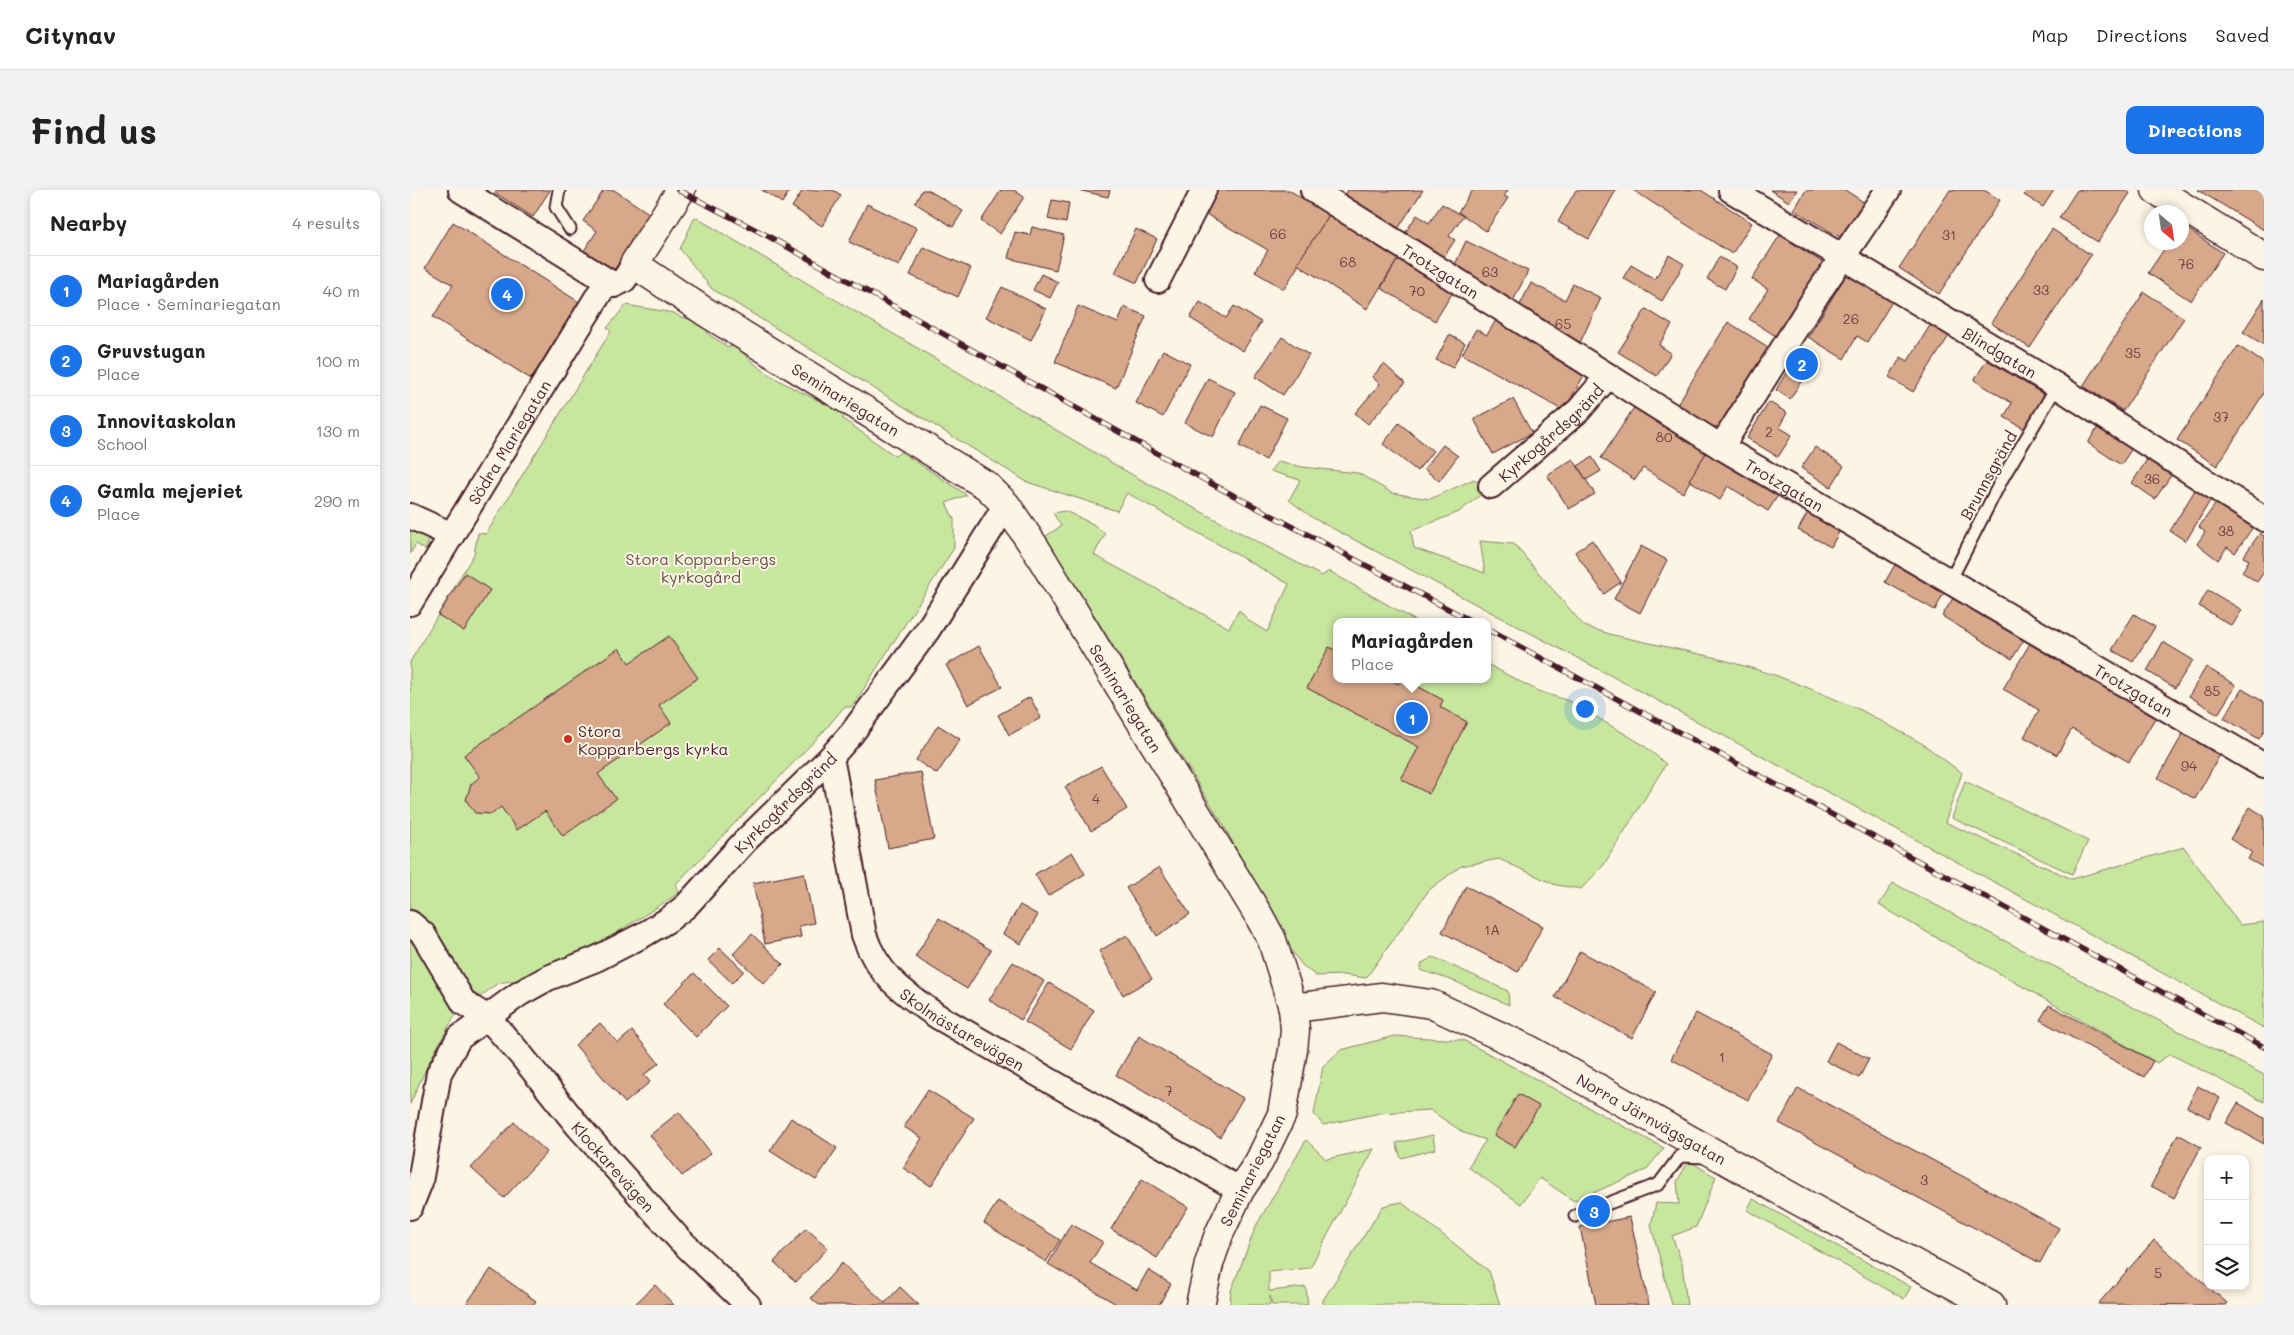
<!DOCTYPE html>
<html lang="en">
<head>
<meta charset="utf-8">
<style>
	:root { --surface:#fff; --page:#f2f2f2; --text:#222; --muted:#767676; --line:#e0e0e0; --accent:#1a73e8 }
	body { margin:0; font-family:Mali,sans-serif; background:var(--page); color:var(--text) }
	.controls { position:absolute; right:15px; bottom:15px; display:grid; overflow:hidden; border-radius:10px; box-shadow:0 2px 8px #0003 }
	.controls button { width:45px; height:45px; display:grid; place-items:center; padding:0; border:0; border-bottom:1px solid var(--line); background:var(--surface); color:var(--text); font:25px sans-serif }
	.compass { position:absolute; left:1734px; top:15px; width:45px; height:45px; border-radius:50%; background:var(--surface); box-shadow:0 2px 8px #0003; rotate:151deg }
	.you { position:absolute; left:1174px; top:518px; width:18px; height:18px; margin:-12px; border:4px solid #fff; border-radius:50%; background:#1a73e8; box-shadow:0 0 0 8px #1a73e833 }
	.badge { display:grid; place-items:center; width:32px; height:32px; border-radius:50%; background:var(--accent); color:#fff; font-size:16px; font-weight:700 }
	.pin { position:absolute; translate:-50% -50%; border:2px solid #fff; box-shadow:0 1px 5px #0006 }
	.popup { position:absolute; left:923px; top:428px; width:158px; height:65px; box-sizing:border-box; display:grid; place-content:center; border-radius:10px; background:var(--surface); filter:drop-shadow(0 1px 4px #0005); font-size:16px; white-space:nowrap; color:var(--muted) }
	.popup b { font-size:19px; color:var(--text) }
	.popup::after { content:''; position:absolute; left:50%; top:100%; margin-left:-10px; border:10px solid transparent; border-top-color:var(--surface) }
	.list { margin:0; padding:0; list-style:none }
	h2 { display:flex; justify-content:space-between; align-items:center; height:65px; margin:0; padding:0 20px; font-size:21px }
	h2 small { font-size:16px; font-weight:400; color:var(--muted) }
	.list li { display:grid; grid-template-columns:32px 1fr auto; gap:15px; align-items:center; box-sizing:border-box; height:70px; padding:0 20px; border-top:1px solid var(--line) }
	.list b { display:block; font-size:19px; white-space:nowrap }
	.list p { margin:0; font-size:16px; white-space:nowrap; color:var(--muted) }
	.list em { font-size:16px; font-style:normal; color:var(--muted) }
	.icon { flex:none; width:28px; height:28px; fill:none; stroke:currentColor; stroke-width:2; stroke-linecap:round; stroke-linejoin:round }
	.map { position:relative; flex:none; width:1854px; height:1115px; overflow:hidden; border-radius:10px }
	header { display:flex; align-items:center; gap:30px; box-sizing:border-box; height:70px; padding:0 25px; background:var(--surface); border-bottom:1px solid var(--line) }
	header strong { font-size:24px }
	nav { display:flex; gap:28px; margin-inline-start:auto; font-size:18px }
	.intro { display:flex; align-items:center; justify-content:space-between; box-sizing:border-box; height:120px; padding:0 30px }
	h1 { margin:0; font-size:35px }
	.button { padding:12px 22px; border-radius:10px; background:var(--accent); color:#fff; font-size:18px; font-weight:700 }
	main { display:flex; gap:30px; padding:0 30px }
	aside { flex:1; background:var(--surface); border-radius:10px; box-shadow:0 2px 8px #0003 }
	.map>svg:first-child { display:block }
	.green { fill:#c7e79f; stroke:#888365 }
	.building { fill:#d8a88b; stroke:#4a1f2b }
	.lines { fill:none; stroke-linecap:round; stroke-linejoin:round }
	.lane-casing { stroke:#4a1f2b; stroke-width:15 }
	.street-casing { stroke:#4a1f2b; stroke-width:28 }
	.secondary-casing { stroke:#4a1f2b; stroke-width:31 }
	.lane { stroke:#fcf5e5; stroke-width:11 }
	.street { stroke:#fcf5e5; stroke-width:24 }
	.secondary { stroke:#fcf5e5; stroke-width:28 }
	.rail-casing { stroke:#4a1f2b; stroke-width:5.5 }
	.rail { stroke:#fcf5e5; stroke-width:4; stroke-dasharray:11; stroke-linecap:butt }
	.poi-dot { fill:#c8321e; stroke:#fcf5e5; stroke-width:2 }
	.labels { text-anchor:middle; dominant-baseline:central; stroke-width:4; stroke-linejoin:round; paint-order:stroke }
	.number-label { font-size:14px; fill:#6e4143 }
	.street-label { font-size:16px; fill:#4a1f2b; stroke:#fcf5e5 }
	.park-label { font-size:16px; fill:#695148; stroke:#fcf5e5 }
	.poi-label { font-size:16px; fill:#4a1f2b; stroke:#fcf5e5; text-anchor:start }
</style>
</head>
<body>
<header>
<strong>Citynav</strong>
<nav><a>Map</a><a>Directions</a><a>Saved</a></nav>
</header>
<div class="intro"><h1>Find us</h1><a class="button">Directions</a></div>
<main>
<aside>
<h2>Nearby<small>4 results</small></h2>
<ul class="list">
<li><span class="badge">1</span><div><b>Mariagården</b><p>Place · Seminariegatan</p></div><em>40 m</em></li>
<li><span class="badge">2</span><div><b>Gruvstugan</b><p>Place</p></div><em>100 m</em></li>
<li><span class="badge">3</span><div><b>Innovitaskolan</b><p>School</p></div><em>130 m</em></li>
<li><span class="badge">4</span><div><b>Gamla mejeriet</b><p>Place</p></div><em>290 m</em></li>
</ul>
</aside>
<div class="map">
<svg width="1854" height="1115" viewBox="0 0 1854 1115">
	<rect width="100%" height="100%" fill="#fcf5e5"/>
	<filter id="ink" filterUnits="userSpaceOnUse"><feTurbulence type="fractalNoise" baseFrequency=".02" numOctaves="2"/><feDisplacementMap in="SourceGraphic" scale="10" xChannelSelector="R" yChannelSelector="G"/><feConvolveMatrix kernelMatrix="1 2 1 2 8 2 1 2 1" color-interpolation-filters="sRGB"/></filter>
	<g filter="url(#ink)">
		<g class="green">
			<polygon points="285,27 726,287 912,386 919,381 1006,431 927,432 927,489 1077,489 1077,474 1128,501 1159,511 1232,554 1256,574 1193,676 1171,699 1146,695 1089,669 1051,676 1019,700 956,788 934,785 906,786 892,775 876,753 814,636 684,425 633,348 651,336 643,323 655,321 683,334 695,344 684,365 819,438 829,420 839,431 857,442 879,394 717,303 707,321 617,292 302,99 270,59"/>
			<path d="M216,115L264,123L270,127L295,133L298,144L318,157L327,156C351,187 398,205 434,222L433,229L485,266L491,262L557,305L536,313L544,329V358L442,517H434L414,541L266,694L269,703L183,758L106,790L88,793L44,827L19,872L0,914V472L64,364L68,343L76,344L201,141L197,138Z"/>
			<polygon points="868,271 892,277 948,283 982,303 1020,309 1064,289 1078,299 1049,322 1001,341 1004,358 1075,383 1070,351 1104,354 1174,436 1203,445 1303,467 1362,484 1396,497 1451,520 1513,554 1552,583 1535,632 1662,689 1774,657 1830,735 1854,732 1854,838 1292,534 903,328 879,310 890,290 860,281"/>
			<polygon points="0,314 26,325 16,360 6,354 0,364"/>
			<polygon points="1555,591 1678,651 1662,684 1542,628"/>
			<polygon points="1483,693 1854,885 1854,912 1760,864 1747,873 1469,715"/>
			<polygon points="1023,767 1098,801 1099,815 1044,791 1010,780 1012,773"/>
			<polygon points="984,846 1053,850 1254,958 1236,980 1164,1011 1130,988 1111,1014 1058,977 1076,950 1054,943 1020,920 970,923 913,935 904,924 913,876 931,860"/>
			<polygon points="1023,945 1025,959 991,968 986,953"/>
			<polygon points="896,950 916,969 964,959 900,1078 859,1082 859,1101 896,1097 898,1115 862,1115 860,1106 860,1115 820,1115 821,1101 846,1036"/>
			<polygon points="1279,971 1306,987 1286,1037 1262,1046 1272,1073 1277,1115 1262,1115 1241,1035 1246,1013 1269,1014 1267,991"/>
			<polygon points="1343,1009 1501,1097 1494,1109 1337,1020"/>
			<polygon points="991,1012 1079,1081 1090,1115 913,1115 913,1110 973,1016"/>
		</g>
		<g class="building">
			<polygon points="87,0 140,0 123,27 85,3"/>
			<polygon points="194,0 204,0 243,26 204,83 173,62 187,41 173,31"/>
			<polygon points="352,0 380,0 372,13"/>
			<polygon points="393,0 423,0 431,5 412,36 382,17"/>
			<polygon points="512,0 518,0 553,21 543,37 505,13"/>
			<polygon points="591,0 604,0 614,7 590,44 571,31"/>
			<polygon points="668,0 700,0 698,7"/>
			<polygon points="808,0 879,0 919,25 874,99 845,82 858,60 794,23"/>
			<polygon points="938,0 972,1 1013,0 986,42 933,9"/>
			<polygon points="1063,0 1098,0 1094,6 1098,8 1076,41 1048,22"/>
			<polygon points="1166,0 1206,0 1179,49 1148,32"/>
			<polygon points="1223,0 1291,0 1342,33 1322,64"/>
			<polygon points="1360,0 1387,0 1379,12"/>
			<polygon points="1396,0 1435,0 1455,13 1433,49 1384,20"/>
			<polygon points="1540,0 1574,0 1590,10 1529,104 1489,78"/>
			<polygon points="1617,0 1644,0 1633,17 1614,5"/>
			<polygon points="1667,0 1716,0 1720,3 1688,52 1649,28"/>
			<polygon points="1788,0 1854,0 1854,40"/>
			<polygon points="642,10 659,13 656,33 638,29"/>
			<polygon points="457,14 507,38 489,76 439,52"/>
			<polygon points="1032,14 1053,26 1039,46 1045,50 1030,73 992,47 1007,25 1019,33"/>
			<polygon points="919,25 988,69 957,119 887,74"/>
			<polygon points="43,32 169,112 121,189 23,127 43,95 15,78"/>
			<polygon points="1772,35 1813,63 1781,111 1738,83 1759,52 1772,52"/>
			<polygon points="622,37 654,45 646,80 598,68 605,42 620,45"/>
			<polygon points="726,39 747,49 727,93 705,83"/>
			<polygon points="1642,39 1681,65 1620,158 1581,133"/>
			<polygon points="1370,45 1415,74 1369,148 1339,129 1358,99 1342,89"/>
			<polygon points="1056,51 1118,81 1103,111 1042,81"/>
			<polygon points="513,57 561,78 548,107 500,85"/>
			<polygon points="1259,65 1274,74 1252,111 1213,88 1221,75 1245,89"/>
			<polygon points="1309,67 1327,77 1315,99 1297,89"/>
			<polygon points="988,69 1043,102 1025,131 971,98"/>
			<polygon points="1438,82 1483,110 1457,152 1447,146 1434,169 1398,147"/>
			<polygon points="631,84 648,92 640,108 623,100"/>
			<polygon points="1121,93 1155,110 1163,94 1191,108 1167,159 1106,123"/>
			<polygon points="592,97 636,119 621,150 576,127"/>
			<polygon points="1734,102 1774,128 1713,221 1673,196"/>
			<polygon points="1854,109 1854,155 1833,142"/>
			<polygon points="790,112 816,128 824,116 851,132 833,161 780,128"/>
			<polygon points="668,116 708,133 714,117 736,126 706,198 645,172"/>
			<polygon points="1236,119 1262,135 1249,155 1261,163 1247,186 1208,162"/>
			<polygon points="1086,130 1177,180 1154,221 1052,164 1066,139 1077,145"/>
			<polygon points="1318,132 1363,160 1312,243 1267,215"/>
			<polygon points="1521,134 1539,146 1503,202 1479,187 1491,167 1498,171"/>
			<polygon points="1039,145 1055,153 1043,178 1026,170"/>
			<polygon points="872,147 899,165 873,205 845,187"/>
			<polygon points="1828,156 1854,173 1854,203 1807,276 1767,250"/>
			<polygon points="753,160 780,174 753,227 726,213"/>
			<polygon points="1389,162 1404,170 1394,187 1379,178"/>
			<polygon points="1577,170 1640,208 1620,242 1594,227 1602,213 1564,190"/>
			<polygon points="974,174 995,193 958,234 945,223 970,194 962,187"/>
			<polygon points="1379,178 1394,187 1380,209 1366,200"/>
			<polygon points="798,188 825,202 803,247 775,233"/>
			<polygon points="1103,209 1122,243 1083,264 1064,229"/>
			<polygon points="1359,212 1377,223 1369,237 1382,245 1368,267 1337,248"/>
			<polygon points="1227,213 1299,258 1273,303 1233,278 1225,290 1191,268"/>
			<polygon points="850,215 877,228 856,270 829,256"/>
			<polygon points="989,233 1023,261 1007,281 973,254"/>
			<polygon points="1688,237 1722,258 1711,275 1678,253"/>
			<polygon points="1033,255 1048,266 1029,291 1014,279"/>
			<polygon points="1405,257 1434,276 1421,297 1391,278"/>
			<polygon points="1299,258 1370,302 1358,321 1318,296 1310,310 1279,290"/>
			<polygon points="1182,267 1191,281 1176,290 1168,276"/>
			<polygon points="1738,268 1762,284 1745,309 1722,293"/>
			<polygon points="1163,269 1185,304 1159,319 1137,285"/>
			<polygon points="1785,300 1801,309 1776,351 1760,341"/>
			<polygon points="1807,312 1843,337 1825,363 1817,357 1808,370 1787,354 1795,342 1789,337"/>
			<polygon points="1398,322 1430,340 1421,357 1388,340"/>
			<polygon points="1850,343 1854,346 1854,382 1847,392 1832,382 1839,370 1833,367"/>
			<polygon points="1182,350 1211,392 1194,404 1165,362"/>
			<polygon points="1231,356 1257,370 1230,423 1204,409"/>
			<polygon points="1486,373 1535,401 1525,420 1475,392"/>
			<polygon points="55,383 80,400 54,441 28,425"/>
			<polygon points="1798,400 1832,420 1822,436 1789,416"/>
			<polygon points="1545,405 1615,448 1602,469 1532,426"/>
			<polygon points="1724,424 1745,437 1723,472 1702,460"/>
			<polygon points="259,446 288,488 249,515 261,533 188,584 206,609 153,646 135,621 107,640 91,617 82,624 65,623 56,610 61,594 70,587 54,565 209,458 219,473"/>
			<polygon points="1622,450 1748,523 1719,572 1662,539 1647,565 1614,547 1629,520 1593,499"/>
			<polygon points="1753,452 1783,470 1765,498 1737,481"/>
			<polygon points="569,456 592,497 558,515 536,475"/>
			<polygon points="919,457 927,461 927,489 979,489 988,494 991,489 994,489 1033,510 1030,517 1057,532 1019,604 991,589 1009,557 897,498"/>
			<polygon points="1796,477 1826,495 1808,524 1779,506"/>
			<polygon points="1832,499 1854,512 1854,541 1849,549 1814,528"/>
			<polygon points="620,507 631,528 599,545 588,525"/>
			<polygon points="528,535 550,549 527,584 506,570"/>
			<polygon points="1774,542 1811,563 1785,609 1748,588"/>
			<polygon points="691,576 717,619 681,641 655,597"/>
			<polygon points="511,582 524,649 478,658 465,590"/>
			<polygon points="1840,617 1854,626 1854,678 1838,669 1842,662 1820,649"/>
			<polygon points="662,662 675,684 638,706 625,684"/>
			<polygon points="749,677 780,724 747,746 716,698"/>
			<polygon points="394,683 404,733 389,736 391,747 355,754 343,693"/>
			<polygon points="1056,696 1133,736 1108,782 1032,742"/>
			<polygon points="610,715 628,725 611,754 593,744"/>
			<polygon points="529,728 581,760 557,799 505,767"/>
			<polygon points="342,744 373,774 354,794 323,764"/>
			<polygon points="717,745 742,789 713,805 689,761"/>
			<polygon points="310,758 334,781 322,793 298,770"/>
			<polygon points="1170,761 1246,802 1222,848 1145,807"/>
			<polygon points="603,772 634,791 611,830 579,810"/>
			<polygon points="284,783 317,816 286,847 253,814"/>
			<polygon points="639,793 684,820 661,859 615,832"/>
			<polygon points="1639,815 1743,871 1734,887 1630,830"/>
			<polygon points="1286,823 1362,864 1338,910 1261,869"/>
			<polygon points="190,833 208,853 222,841 249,873 234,885 240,892 215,913 165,855"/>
			<polygon points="729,846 833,908 810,947 706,885"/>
			<polygon points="1426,852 1459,869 1449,888 1416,871"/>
			<polygon points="1788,896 1810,908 1799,928 1777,917"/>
			<polygon points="1388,898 1649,1038 1630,1073 1369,933"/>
			<polygon points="518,900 564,928 521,996 493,978 512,948 494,937"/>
			<polygon points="1108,904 1129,916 1105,957 1084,945"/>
			<polygon points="1828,913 1854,928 1854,954 1816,933"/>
			<polygon points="269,922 301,963 272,986 240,945"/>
			<polygon points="381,928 427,958 406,990 360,961"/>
			<polygon points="104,932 137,962 94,1008 61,978"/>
			<polygon points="1768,944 1791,957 1764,1008 1741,996"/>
			<polygon points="732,989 778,1017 747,1068 701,1039"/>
			<polygon points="588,1011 650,1050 636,1072 574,1033"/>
			<polygon points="1220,1027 1239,1115 1186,1115 1170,1037"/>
			<polygon points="661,1034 693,1052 680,1073 727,1100 738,1080 761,1094 749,1115 708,1115 638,1074"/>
			<polygon points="396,1038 418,1058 386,1092 364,1072"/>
			<polygon points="1744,1050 1817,1113 1815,1115 1688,1114"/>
			<polygon points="432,1073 475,1113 490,1097 509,1115 409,1115 401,1108"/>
			<polygon points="81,1079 126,1111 123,1115 60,1115 57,1113"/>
			<polygon points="245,1095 264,1115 224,1115"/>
		</g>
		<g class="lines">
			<g class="lane-casing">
				<g id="lane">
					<polyline points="149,0 146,17 160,39"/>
					<polyline points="1540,391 1592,289 1647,196"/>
					<polyline points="1165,1026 1249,994 1270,966 1297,967"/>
				</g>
			</g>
			<g class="street-casing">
				<g id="street">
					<polyline points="51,0 204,95 214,90 224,74"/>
					<path id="s1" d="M903,0L1311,257L1854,576"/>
					<path id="s2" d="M1321,0L1647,196L1854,329"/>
					<polyline points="748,90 794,0"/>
					<polyline points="1311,257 1406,106 1478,0"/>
					<path id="s3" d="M1081,296L1169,220L1198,186"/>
					<polyline points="0,326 42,345"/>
					<path id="s4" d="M0,413L197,91"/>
					<path id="s5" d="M421,567L454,745C468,786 493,802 527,826L830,1000"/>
					<path id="s6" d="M0,733L13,744L54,813L78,828L110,864L168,936L269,1049L338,1115"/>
					<path id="s7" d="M0,1017L10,992L29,883L49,848L109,804L138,788L186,769L233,745L258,730L276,716L335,651L421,567L442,543L517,441L596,315"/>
				</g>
			</g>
			<g class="secondary-casing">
				<g id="secondary">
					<path id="s8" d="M271,0L224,74L294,121L577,296L596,315L626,359L849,726L862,750L883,818L885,840L883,860L872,924L849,972L830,1000L809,1044L799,1074L790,1115"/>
					<polyline points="1746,0 1854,67"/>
					<path id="s9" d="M883,818L972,807L1021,814L1120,860L1387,1010L1581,1115"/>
				</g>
			</g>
			<use href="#lane" class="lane"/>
			<use href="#street" class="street"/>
			<use href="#secondary" class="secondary"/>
			<g class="rail-casing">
				<g id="rail">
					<polyline points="268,0 356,45 804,295 1063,432"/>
					<polyline points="1077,439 1854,857"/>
				</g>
			</g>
			<use href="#rail" class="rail"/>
		</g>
	</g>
	<circle class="poi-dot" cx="158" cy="549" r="5"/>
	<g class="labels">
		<g class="number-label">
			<text x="868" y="43">66</text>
			<text x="1539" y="44">31</text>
			<text x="938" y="71">68</text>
			<text x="1776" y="73">76</text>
			<text x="1080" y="81">63</text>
			<text x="1631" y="99">33</text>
			<text x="1007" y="100">70</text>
			<text x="1441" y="128">26</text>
			<text x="1153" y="133">65</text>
			<text x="1723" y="162">35</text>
			<text x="1811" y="226">37</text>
			<text x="1359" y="241">2</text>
			<text x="1254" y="246">80</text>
			<text x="1742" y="288">36</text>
			<text x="1816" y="340">38</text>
			<text x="1802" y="500">85</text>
			<text x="1779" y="575">94</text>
			<text x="686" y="608">4</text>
			<text x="1082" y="739">1A</text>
			<text x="1312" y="866">1</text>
			<text x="759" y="900">7</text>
			<text x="1514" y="989">3</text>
			<text x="1748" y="1082">5</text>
		</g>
		<g class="street-label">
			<text stroke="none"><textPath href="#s1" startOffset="151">Trotzgatan</textPath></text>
			<text stroke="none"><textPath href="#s2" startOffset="314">Blindgatan</textPath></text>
			<text stroke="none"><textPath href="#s8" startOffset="339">Seminariegatan</textPath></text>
			<text stroke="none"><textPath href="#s3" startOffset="80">Kyrkogårdsgränd</textPath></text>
			<text stroke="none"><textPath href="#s4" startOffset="189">Södra Mariegatan</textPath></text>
			<text transform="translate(1578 285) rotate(-61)">Brunnsgränd</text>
			<text stroke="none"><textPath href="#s1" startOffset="556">Trotzgatan</textPath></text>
			<text stroke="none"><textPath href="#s1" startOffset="961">Trotzgatan</textPath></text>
			<text stroke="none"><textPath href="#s8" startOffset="759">Seminariegatan</textPath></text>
			<text stroke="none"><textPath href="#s7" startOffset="585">Kyrkogårdsgränd</textPath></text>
			<text stroke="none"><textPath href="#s5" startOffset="321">Skolmästarevägen</textPath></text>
			<text stroke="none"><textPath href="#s9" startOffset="388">Norra Järnvägsgatan</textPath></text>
			<text stroke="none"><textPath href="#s6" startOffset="320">Klockarevägen</textPath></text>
			<text transform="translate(842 980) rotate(-63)">Seminariegatan</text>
		</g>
		<g class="park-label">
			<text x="291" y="368">Stora Kopparbergs<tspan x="291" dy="18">kyrkogård</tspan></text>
		</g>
		<g class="poi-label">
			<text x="168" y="540">Stora<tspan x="168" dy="18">Kopparbergs kyrka</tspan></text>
		</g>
	</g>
</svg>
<div class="controls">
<button>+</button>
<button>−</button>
<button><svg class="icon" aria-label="layers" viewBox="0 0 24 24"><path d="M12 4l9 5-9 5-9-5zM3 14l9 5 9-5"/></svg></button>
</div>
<svg class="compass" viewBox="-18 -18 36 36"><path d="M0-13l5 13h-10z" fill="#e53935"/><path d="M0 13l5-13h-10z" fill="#767676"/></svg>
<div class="you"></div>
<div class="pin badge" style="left:1002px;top:528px">1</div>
<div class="popup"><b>Mariagården</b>Place</div>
<div class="pin badge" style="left:1392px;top:174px">2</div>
<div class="pin badge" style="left:1184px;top:1021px">3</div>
<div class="pin badge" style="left:97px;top:104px">4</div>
</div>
</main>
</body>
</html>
